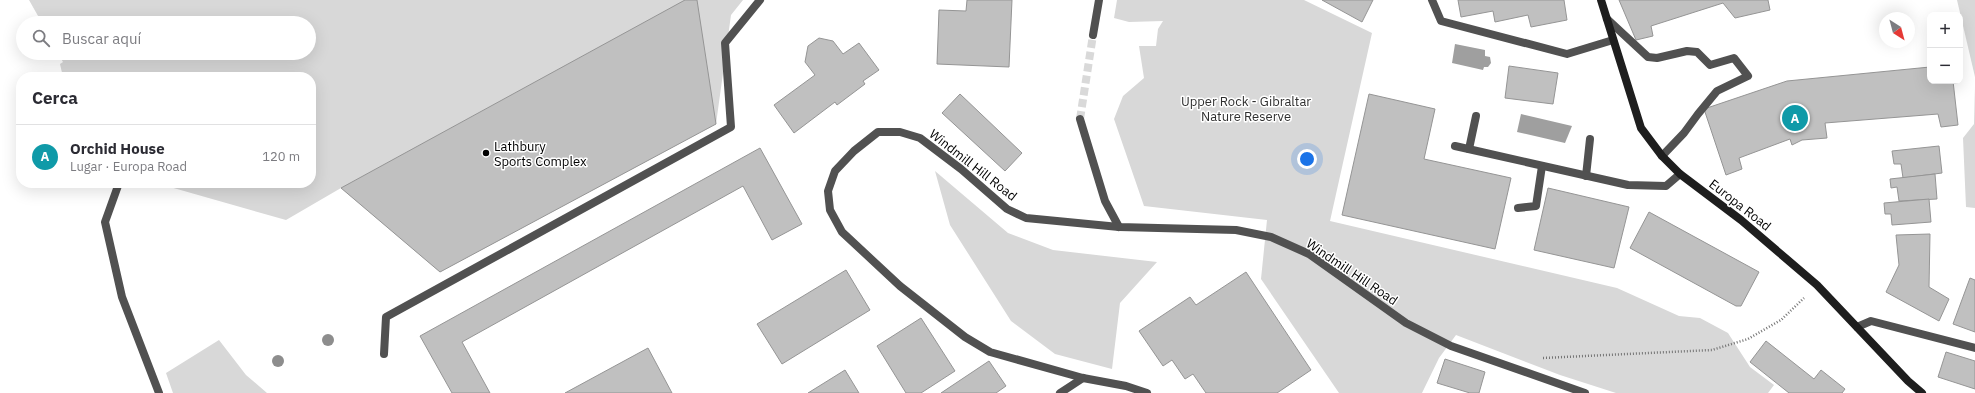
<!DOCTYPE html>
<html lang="es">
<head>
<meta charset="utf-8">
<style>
	:root { --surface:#fff; --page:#f2f2f3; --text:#2b2b33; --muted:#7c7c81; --line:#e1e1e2; --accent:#0b8043 }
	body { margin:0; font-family:"IBM Plex Sans",sans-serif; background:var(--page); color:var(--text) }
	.controls { position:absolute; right:12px; top:12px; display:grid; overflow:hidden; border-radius:8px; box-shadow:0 4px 16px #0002 }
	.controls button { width:36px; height:36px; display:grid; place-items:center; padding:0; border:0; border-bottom:1px solid var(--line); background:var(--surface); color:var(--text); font:20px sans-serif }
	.compass { position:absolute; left:1879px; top:12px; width:36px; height:36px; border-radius:50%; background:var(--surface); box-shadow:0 4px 16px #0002; rotate:144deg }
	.you { position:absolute; left:1307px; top:159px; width:14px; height:14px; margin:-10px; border:3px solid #fff; border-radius:50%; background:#1a73e8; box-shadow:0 0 0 6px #1a73e833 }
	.badge { display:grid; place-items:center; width:26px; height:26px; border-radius:50%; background:var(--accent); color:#fff; font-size:13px; font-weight:700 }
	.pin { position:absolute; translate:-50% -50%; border:2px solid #fff; box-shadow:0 1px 4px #0006 }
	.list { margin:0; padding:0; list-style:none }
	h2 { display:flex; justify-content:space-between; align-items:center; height:52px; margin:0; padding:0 16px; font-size:17px }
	h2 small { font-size:13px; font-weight:400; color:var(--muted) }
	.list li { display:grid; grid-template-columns:26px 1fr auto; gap:12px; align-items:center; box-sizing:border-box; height:64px; padding:0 16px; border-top:1px solid var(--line) }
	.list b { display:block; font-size:15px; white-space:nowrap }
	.list p { margin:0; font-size:13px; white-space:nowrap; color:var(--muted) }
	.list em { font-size:13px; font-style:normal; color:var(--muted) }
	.icon { flex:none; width:22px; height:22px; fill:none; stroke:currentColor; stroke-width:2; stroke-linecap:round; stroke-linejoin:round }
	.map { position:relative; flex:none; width:1975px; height:393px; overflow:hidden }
	.search { position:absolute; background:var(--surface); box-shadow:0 4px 16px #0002; left:16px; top:16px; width:300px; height:44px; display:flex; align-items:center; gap:10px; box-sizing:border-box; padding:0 14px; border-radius:22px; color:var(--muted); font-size:15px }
	.panel { position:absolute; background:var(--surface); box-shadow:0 4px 16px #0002; left:16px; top:72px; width:300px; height:116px; border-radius:16px }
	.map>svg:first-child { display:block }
	.green { fill:#d8d8d8 }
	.water { fill:#9f9f9f }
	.building { fill:#c0c0c0; stroke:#959595 }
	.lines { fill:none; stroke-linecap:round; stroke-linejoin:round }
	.minor-tunnel { stroke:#d9d9d9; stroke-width:8; stroke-dasharray:8 4; stroke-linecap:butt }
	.path { stroke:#737373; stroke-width:2.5; stroke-dasharray:1 2; stroke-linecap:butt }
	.service { stroke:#515151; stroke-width:8 }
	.minor { stroke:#515151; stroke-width:8 }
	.secondary { stroke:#1e1e1e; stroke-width:8 }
	.tree { fill:#8d8d8d }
	.poi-dot { fill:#000; stroke:#fff; stroke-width:1.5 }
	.labels { text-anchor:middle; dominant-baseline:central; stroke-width:3; stroke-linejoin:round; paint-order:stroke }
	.park-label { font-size:13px; fill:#2f2f2f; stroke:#fff }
	.poi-label { font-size:13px; fill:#000; stroke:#fff; text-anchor:start }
	.street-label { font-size:13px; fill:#000; stroke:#fff }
</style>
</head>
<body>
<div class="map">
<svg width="1975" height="393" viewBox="0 0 1975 393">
	<rect width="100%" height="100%" fill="#fff"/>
	<g class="green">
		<polygon points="29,0 743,0 731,15 716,124 440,272 341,188 286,220 156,183 311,183 311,77 63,77 60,64 63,62 58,53 309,53 309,23 42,23"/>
		<polygon points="1117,0 1304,0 1372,33 1330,221 1617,288 1679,316 1700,318 1728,333 1750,367 1774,385 1768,393 1616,393 1560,375 1456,335 1439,358 1422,393 1339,393 1261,279 1267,220 1144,206 1114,119 1123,96 1144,78 1139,46 1156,46 1158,29 1163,21 1129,22 1114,18"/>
		<polygon points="1957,0 1975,0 1975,77"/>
		<polygon points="1975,86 1975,208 1966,207 1963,138 1974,124"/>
		<polygon points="935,171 1008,233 1053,250 1157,262 1120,303 1112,369 1055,354 1011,321 950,225"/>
		<polygon points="219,340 246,375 267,393 173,393 166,373"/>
	</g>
	<g class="water">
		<polygon points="1455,44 1485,50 1485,56 1490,57 1491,63 1488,67 1484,67 1483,70 1452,63"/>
		<polygon points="1521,114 1572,126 1565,143 1517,132"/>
	</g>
	<g class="building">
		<polygon points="685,0 697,0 716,124 440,272 341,188"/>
		<polygon points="967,0 1012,0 1009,67 937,64 939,10 966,11"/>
		<polygon points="1322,0 1373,0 1362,22"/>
		<polygon points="1458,0 1564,0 1567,20 1531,27 1528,15 1495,22 1493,11 1461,17"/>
		<polygon points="1619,0 1768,0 1770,10 1735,18 1723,3 1651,26 1653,36 1636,40"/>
		<polygon points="819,38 833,41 843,54 859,43 879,70 863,81 865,84 837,105 835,102 794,133 774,105 815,75 805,62 808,46"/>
		<polygon points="1509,66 1558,73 1553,104 1505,98"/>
		<polygon points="1930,67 1930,81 1953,81 1958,125 1941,127 1938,114 1825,123 1827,138 1802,140 1792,145 1790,139 1739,158 1742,169 1726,175 1704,109 1787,81"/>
		<polygon points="960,94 1022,153 1005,171 942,113"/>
		<polygon points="1369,94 1435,109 1424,159 1511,178 1495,249 1342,215"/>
		<polygon points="1939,146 1942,173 1903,178 1901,164 1894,164 1892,151"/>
		<polygon points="760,148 802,224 772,240 743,186 462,342 490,393 452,393 420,336"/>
		<polygon points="1935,174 1937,199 1899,201 1897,187 1891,188 1890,179"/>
		<polygon points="1548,188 1629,207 1614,268 1534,250"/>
		<polygon points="1929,199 1931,222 1892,225 1891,214 1885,214 1884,203"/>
		<polygon points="1649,212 1759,272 1741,306 1736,306 1630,248"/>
		<polygon points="1930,234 1929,287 1949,299 1939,321 1886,292 1899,265 1896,235"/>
		<polygon points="846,270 870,310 782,364 757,324"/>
		<polygon points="1246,272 1311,370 1277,393 1206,393 1193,374 1185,379 1172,360 1163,366 1139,331 1190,297 1196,305"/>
		<polygon points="1970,278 1975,280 1975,332 1953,324"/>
		<polygon points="921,318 955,371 921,393 906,393 877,346"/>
		<polygon points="1766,341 1814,379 1821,370 1845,389 1842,393 1789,393 1750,362"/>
		<polygon points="648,348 672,393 565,393"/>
		<polygon points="1946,352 1975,361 1975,389 1938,377"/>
		<polygon points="1445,359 1485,372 1479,393 1470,393 1437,383"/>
		<polygon points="989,361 1006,386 996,393 941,393"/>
		<polygon points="845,370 859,393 808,393"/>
	</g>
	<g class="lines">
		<polyline class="minor-tunnel" points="1080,119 1093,35"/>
		<polyline class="path" points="1543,358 1712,350 1748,339 1781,320 1804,298"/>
		<g class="service">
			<polyline points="1432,0 1441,21 1567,54 1613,40"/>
			<polyline points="1607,19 1648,57 1657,58 1687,51 1697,52 1710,65 1734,58 1748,76 1717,91 1698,114 1684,133 1662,156"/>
			<polyline points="1469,149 1476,116"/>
			<polyline points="1586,176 1590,139"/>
			<polyline points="119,183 105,222 122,297 159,393"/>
			<polyline points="1518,208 1536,206 1542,166"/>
			<polyline points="384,354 386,317 731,127 725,43 760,0"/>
			<polyline points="1060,393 1083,378"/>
		</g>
		<g class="minor">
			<polyline points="1093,35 1099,0"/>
			<polyline points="1080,119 1105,201 1119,227"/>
			<polyline points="1455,146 1628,185 1666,186 1680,174"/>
			<polyline points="1857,327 1871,321 1975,348"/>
			<polyline points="1147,393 1126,386 1083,378 990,352 965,337 900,286 842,232 830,210 828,191 835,171 854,151 878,132 900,132 920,138 961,169 1007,209 1026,218 1119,227 1236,230 1271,237 1309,254 1406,323 1451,346 1585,393"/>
		</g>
		<polyline class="secondary" points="1601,0 1641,128 1662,156 1680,174 1741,220 1817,285 1908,381 1922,393"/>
	</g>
	<g class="tree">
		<circle cx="328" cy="340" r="6"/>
		<circle cx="278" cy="361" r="6"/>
	</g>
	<circle class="poi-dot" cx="486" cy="153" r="4"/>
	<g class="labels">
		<g class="park-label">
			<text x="1246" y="101">Upper Rock - Gibraltar<tspan x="1246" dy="15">Nature Reserve</tspan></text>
		</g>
		<g class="poi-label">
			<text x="494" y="146">Lathbury<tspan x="494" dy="15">Sports Complex</tspan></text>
		</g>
		<g class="street-label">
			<text transform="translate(973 165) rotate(38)">Windmill Hill Road</text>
			<text transform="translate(1740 205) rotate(38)">Europa Road</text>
			<text transform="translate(1352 272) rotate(34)">Windmill Hill Road</text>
		</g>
	</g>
</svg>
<div class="controls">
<button>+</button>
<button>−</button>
</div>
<svg class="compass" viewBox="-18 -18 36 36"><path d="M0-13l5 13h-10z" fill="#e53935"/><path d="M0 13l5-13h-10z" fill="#7c7c81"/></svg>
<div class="you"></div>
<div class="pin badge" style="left:1795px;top:118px;background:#0f9aa8">A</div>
<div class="search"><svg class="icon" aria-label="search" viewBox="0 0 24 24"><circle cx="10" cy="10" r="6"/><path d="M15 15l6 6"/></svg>Buscar aquí</div>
<section class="panel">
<h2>Cerca<small></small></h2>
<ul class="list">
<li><span class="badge" style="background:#0f9aa8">A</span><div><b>Orchid House</b><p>Lugar · Europa Road</p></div><em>120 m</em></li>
</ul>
</section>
</div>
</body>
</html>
